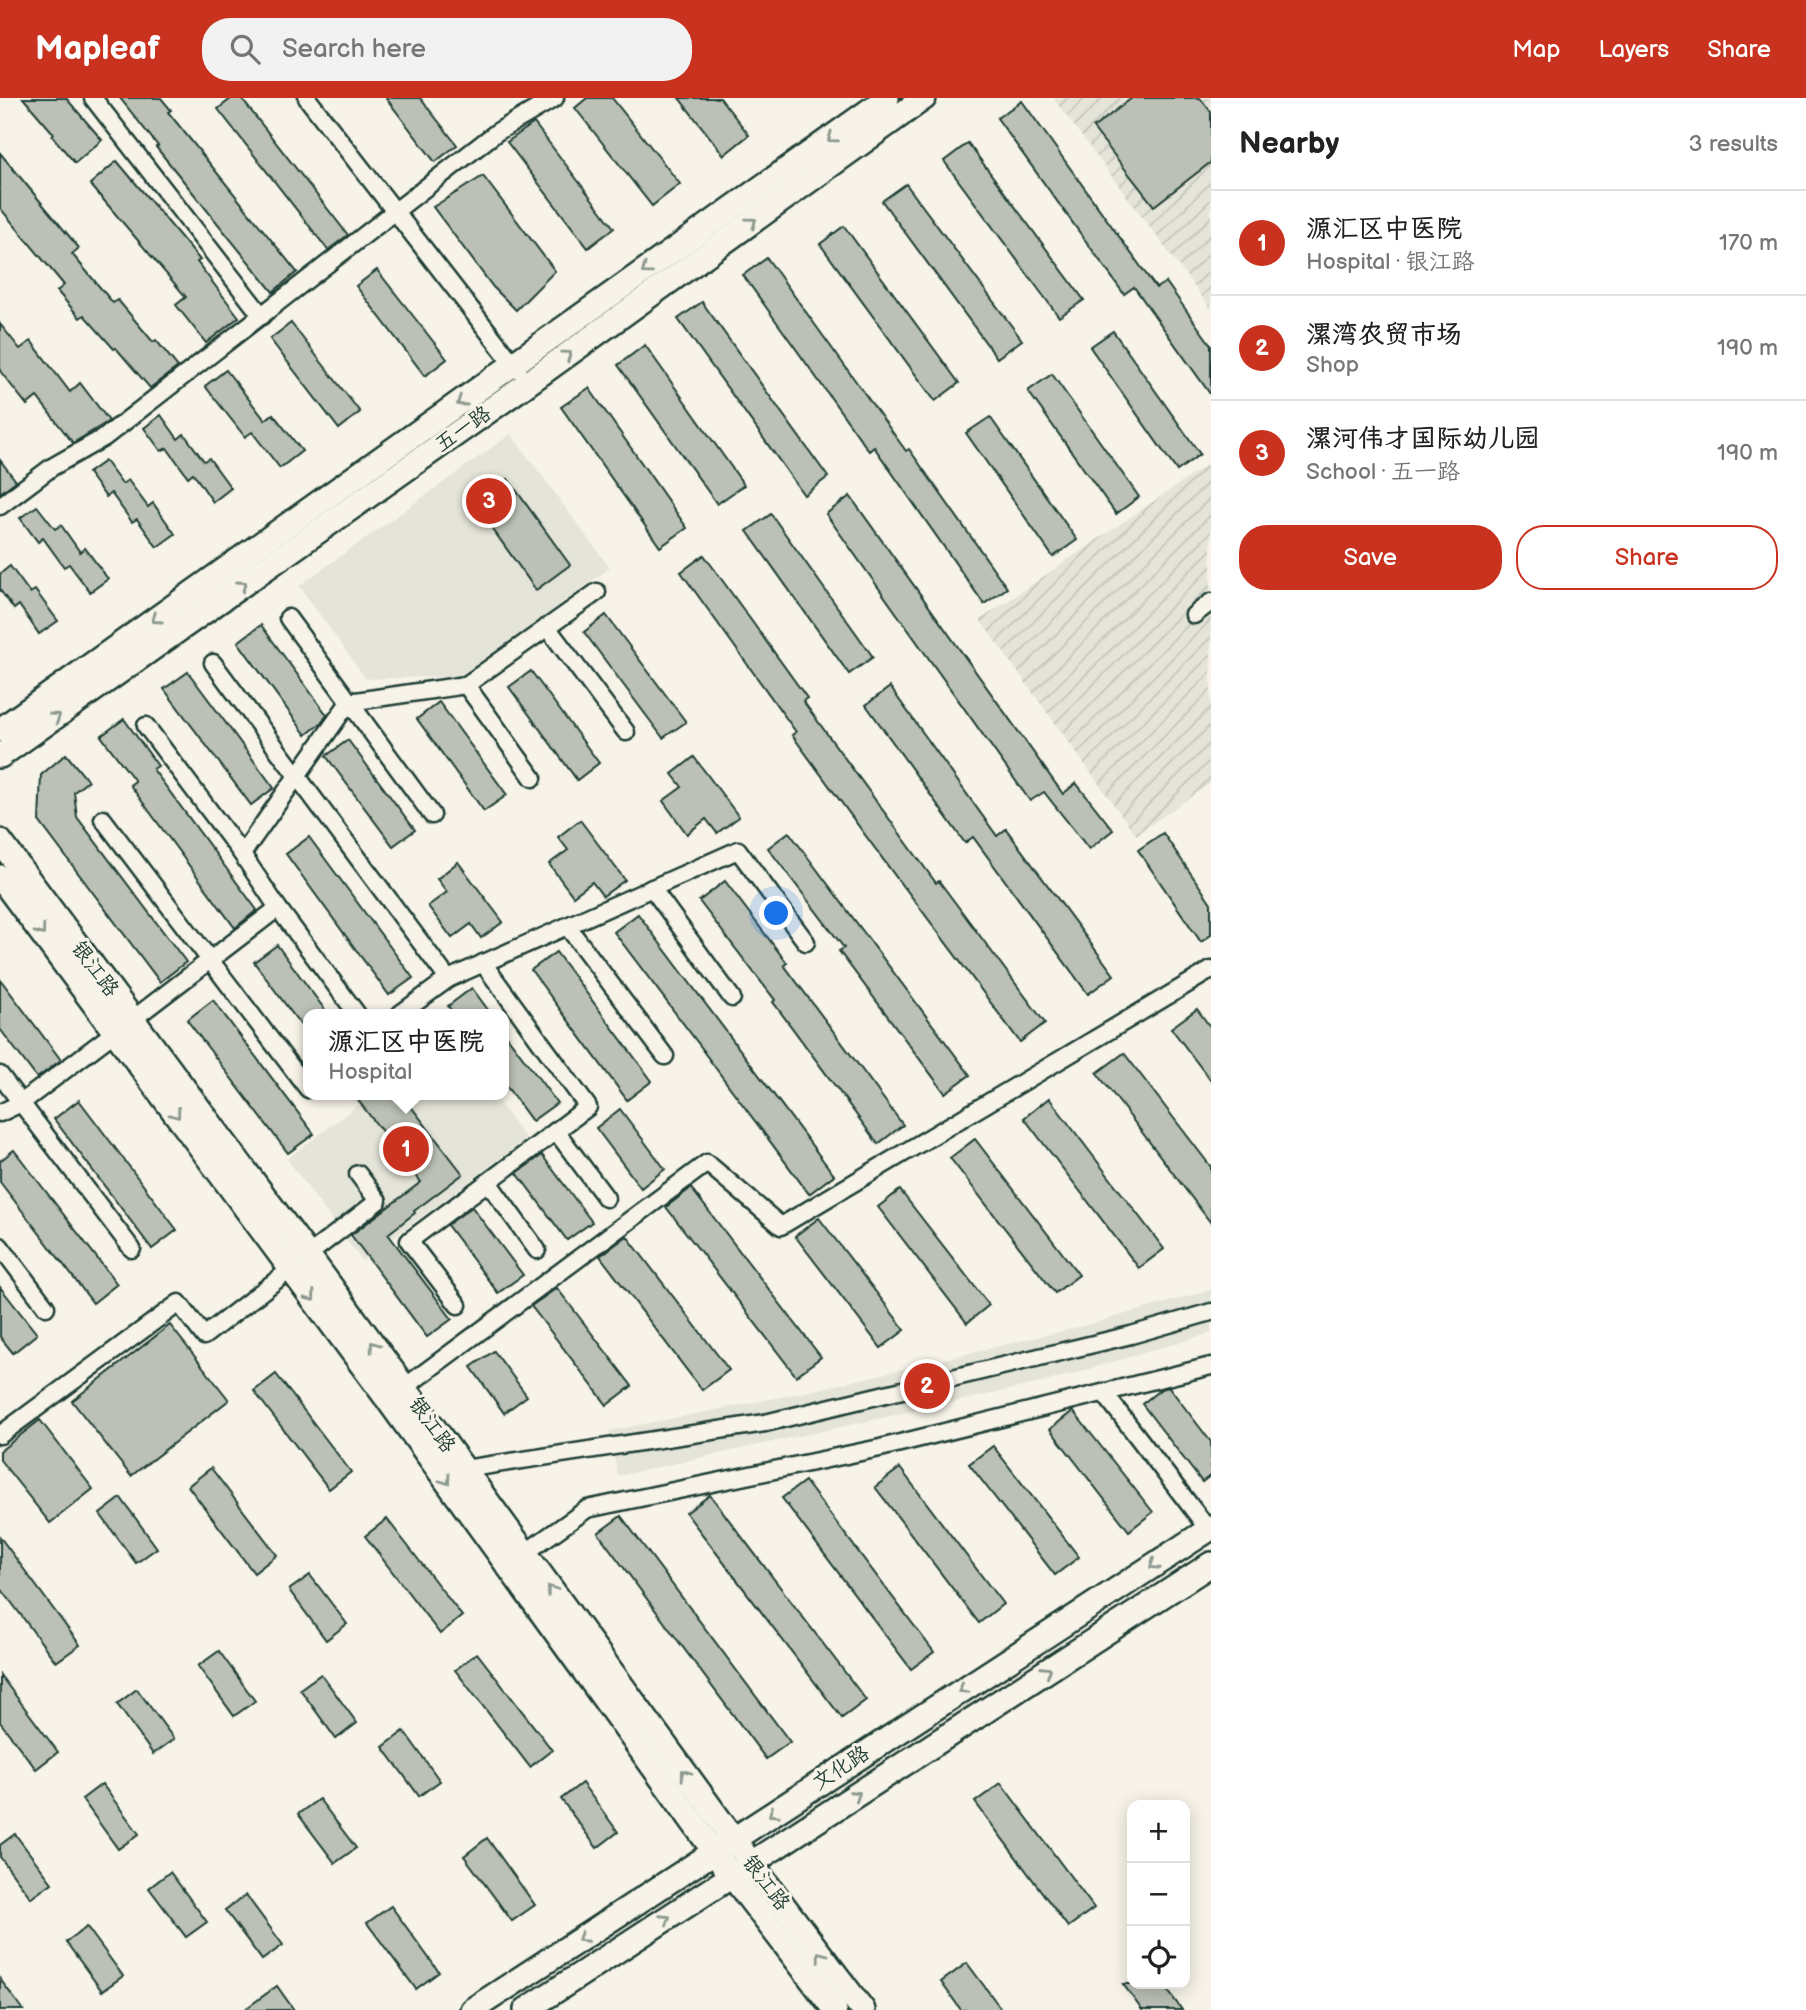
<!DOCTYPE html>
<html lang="en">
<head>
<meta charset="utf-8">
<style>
	:root { --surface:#fff; --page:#f2f2f2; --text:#222; --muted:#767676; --line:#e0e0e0; --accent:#c8321e }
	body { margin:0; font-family:"Balsamiq Sans","LXGW WenKai TC",sans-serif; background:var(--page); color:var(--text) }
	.controls { position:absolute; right:21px; bottom:21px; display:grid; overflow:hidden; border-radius:14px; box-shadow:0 4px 18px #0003 }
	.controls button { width:63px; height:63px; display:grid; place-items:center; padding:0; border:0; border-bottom:2px solid var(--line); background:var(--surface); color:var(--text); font:35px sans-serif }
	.you { position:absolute; left:777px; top:816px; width:24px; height:24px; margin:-18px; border:5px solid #fff; border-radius:50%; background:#1a73e8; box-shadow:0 0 0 10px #1a73e833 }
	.badge { display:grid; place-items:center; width:46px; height:46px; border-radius:50%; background:var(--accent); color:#fff; font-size:23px; font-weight:700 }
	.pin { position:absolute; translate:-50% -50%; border:4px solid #fff; box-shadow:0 2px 7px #0006 }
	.popup { position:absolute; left:303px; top:911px; width:206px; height:91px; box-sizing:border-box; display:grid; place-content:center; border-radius:14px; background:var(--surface); filter:drop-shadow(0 2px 5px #0005); font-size:23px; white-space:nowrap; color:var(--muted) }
	.popup b { font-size:26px; color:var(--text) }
	.popup::after { content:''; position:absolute; left:50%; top:100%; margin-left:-14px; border:14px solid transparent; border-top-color:var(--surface) }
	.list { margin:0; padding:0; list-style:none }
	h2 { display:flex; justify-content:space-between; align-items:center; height:91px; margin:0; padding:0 28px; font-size:30px }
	h2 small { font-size:23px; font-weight:400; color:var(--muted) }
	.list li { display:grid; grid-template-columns:46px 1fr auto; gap:21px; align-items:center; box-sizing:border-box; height:105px; padding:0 28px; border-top:2px solid var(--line) }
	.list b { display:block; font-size:26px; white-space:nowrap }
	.list p { margin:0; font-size:23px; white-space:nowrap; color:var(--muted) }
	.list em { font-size:23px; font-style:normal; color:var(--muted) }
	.actions { display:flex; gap:14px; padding:21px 28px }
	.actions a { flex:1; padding:16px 0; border:2px solid var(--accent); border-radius:28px; text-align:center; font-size:24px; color:var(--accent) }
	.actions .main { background:var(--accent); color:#fff }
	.icon { flex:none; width:38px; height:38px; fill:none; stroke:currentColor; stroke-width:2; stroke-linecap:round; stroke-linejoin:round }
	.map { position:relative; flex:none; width:1211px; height:1912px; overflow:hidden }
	header { display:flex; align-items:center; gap:42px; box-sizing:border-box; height:98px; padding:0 35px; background:var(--accent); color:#fff }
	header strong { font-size:33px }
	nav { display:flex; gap:38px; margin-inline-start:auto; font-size:24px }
	.search { width:490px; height:63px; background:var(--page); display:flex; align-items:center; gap:18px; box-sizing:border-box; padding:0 24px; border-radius:28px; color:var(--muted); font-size:26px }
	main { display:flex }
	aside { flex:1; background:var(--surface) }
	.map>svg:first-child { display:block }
	.built { fill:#e5e4d9 }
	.industrial { fill:url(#industrial-furrows) }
	.building { fill:#bbc1b6; stroke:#1f3d34; stroke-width:2 }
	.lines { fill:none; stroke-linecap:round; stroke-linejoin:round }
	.street-casing { stroke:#1f3d34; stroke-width:21 }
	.secondary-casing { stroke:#1f3d34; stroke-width:28 }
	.street { stroke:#f7f3e8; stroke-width:16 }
	.secondary { stroke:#f7f3e8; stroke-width:23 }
	.oneway { stroke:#8b988e }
	.labels { text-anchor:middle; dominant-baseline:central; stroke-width:6; stroke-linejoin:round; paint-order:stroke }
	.street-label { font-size:21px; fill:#1f3d34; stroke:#f7f3e8 }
</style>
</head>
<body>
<header>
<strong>Mapleaf</strong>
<div class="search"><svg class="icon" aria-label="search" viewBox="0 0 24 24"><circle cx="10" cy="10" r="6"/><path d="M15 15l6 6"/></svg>Search here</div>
<nav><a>Map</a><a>Layers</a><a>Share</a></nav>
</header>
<main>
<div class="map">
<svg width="1211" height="1912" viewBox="0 0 1211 1912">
	<defs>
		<pattern id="industrial-furrows" width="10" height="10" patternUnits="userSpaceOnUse" patternTransform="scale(1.75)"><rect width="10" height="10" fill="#e5e4d9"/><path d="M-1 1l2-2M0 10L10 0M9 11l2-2" fill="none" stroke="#c4c4bb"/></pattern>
	</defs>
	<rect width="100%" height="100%" fill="#f7f3e8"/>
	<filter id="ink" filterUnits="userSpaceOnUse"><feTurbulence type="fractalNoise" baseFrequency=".0143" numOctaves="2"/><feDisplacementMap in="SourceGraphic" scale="14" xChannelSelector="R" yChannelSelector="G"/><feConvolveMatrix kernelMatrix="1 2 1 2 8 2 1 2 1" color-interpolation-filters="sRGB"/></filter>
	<g filter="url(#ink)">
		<g class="built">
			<polygon points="511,336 610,470 462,578 366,581 299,488"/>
			<polygon points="371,997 493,997 526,1041 362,1163 287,1061"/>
			<polygon points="1211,1192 1211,1235 1045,1284 618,1378 609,1333 811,1293 1083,1228"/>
		</g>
		<g class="industrial">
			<polygon points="1053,0 1211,0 1211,211"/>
			<polygon points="1211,364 1211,685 1136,737 980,522"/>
		</g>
		<g class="building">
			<polygon points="23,0 66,0 102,42 75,65 52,38 54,36"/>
			<polygon points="120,0 161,0 171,12 168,14 297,174 273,194 156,49 158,48"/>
			<polygon points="232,0 241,0 348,137 328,152 218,11"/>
			<polygon points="386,0 420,0 457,47 435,64"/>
			<polygon points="587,0 612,0 680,86 652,108 575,10"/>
			<polygon points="679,0 720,0 749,37 724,57"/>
			<polygon points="1132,0 1200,0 1211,14 1211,64 1154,108 1093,30"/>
			<polygon points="1022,3 1156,190 1166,184 1211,247 1211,297 1134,189 1124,196 997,20"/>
			<polygon points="534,25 614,130 588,150 507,44"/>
			<polygon points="968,45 1084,202 1059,219 944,63"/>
			<polygon points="0,55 79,150 72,156 113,205 118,202 153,244 156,242 178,269 150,290 116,250 114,251 84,217 80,220 57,193 64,187 0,110"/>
			<polygon points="117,63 200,162 197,164 239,219 206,245 176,207 186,199 90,86"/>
			<polygon points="483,78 555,173 516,212 493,189 433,109"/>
			<polygon points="906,86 1022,242 997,260 882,103"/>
			<polygon points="844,128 959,285 935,303 820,146"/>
			<polygon points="767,160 906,353 909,351 1007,490 984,506 874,349 869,353 743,177"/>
			<polygon points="377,172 447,261 425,278 356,188"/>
			<polygon points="702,204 828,379 804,397 678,221"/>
			<polygon points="291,225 360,314 339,331 270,241"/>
			<polygon points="0,226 20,251 31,243 70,294 80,285 109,323 73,345 37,299 27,307 0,273"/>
			<polygon points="1113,233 1200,356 1177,373 1090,249"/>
			<polygon points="645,247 744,387 717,406 618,267"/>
			<polygon points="226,272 265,322 273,316 302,353 280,370 252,334 245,339 205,288"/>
			<polygon points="1052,276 1139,399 1116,416 1028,293"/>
			<polygon points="589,290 687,430 660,449 561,309"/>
			<polygon points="161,317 178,341 184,336 204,363 209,360 231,390 213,404 193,375 188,379 167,350 161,353 144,330"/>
			<polygon points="990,319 1077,442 1053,459 966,335"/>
			<polygon points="0,362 16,383 0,395"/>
			<polygon points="105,363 122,386 128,382 148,409 153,405 175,436 157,449 137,421 132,424 111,395 106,399 88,375"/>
			<polygon points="508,381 570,467 536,492 474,405"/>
			<polygon points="850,398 1063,696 1076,685 1113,732 1089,751 1044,694 1030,703 826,416"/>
			<polygon points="37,408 55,431 61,427 80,454 85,450 108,481 90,494 69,466 64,469 43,440 38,444 20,420"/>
			<polygon points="771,416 873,559 849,576 747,433"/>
			<polygon points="704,457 807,600 803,603 936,785 939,783 1045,925 1020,944 905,790 904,790 792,637 796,634 681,474"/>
			<polygon points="10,468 30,495 35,492 58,523 39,536 19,507 14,511 0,492 0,476"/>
			<polygon points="606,517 686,624 663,640 584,534"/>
			<polygon points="261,527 327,617 321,625 306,637 238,544"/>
			<polygon points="531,573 599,665 577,682 509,589"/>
			<polygon points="188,574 274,690 251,707 164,591"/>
			<polygon points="890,589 997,738 1006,731 1114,877 1088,896 973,739 965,745 866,607"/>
			<polygon points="439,604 507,697 484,713 417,621"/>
			<polygon points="124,621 158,668 153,671 257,812 235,830 130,687 135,683 101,638"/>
			<polygon points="348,642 415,732 393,748 326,658"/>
			<polygon points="66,656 88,683 74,694 77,719 186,864 160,884 39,723 41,677"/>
			<polygon points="694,659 739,719 717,735 706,721 687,736 663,703 682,689 672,676"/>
			<polygon points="580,722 625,782 603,798 592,784 573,798 549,766 568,752 558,739"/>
			<polygon points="789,734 970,977 945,995 839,853 844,850 768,750"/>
			<polygon points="1163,735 1211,805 1211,837 1201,844 1138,752"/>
			<polygon points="309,739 413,880 389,897 286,756"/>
			<polygon points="458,764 503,824 481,840 471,826 452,840 428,808 447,794 437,781"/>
			<polygon points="725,783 787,865 784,867 903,1027 878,1046 773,904 775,902 699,803"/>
			<polygon points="638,816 834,1077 809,1096 703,953 704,953 614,834"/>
			<polygon points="277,847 328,916 308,916 308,937 254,864"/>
			<polygon points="556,854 652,983 627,1002 531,872"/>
			<polygon points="0,881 61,962 37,980 0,931"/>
			<polygon points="472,890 491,916 454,916 448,908"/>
			<polygon points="213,902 314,1036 288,1055 187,922"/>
			<polygon points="1197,911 1211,930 1211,983 1171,930"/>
			<polygon points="504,934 557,1005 532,1023 504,985"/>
			<polygon points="1124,955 1211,1069 1211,1125 1097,975"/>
			<polygon points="354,997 402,997 463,1076 414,1113 415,1115 388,1136 452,1221 427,1239 351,1137 421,1084"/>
			<polygon points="1049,1000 1164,1151 1139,1170 1024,1020"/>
			<polygon points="79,1002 177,1132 152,1151 54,1021"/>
			<polygon points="620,1011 665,1071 641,1090 596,1030"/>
			<polygon points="975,1041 1079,1177 1055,1195 950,1060"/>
			<polygon points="14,1052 117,1186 93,1205 0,1084 0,1063"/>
			<polygon points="542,1057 592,1124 567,1142 517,1075"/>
			<polygon points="691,1090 821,1259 796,1278 666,1109"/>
			<polygon points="900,1092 989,1207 967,1225 878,1109"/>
			<polygon points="472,1109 523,1177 498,1195 447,1127"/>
			<polygon points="819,1120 905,1232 881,1250 795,1138"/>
			<polygon points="627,1138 729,1272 702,1292 600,1158"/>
			<polygon points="0,1189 37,1236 13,1255 0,1239"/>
			<polygon points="557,1190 632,1288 607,1307 531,1208"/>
			<polygon points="170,1227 229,1302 131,1378 72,1303"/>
			<polygon points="494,1253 527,1298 504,1315 471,1269"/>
			<polygon points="276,1276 351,1374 329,1391 254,1293"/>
			<polygon points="1169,1289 1211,1344 1211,1377 1202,1384 1142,1306 1161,1291"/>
			<polygon points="1073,1313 1153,1414 1129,1433 1050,1331"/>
			<polygon points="40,1322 93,1391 50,1425 0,1362 0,1353"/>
			<polygon points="993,1348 1079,1459 1055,1477 969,1366"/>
			<polygon points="211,1370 277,1457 254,1475 188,1388"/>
			<polygon points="900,1370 1003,1506 979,1525 875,1389"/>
			<polygon points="805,1383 934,1554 911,1571 782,1400"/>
			<polygon points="710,1397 866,1602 842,1620 686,1415"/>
			<polygon points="121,1400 157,1450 136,1465 100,1416"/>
			<polygon points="621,1418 790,1644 766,1661 598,1435"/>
			<polygon points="387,1421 462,1518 440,1536 365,1438"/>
			<polygon points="0,1439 80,1547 56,1564 0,1489"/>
			<polygon points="310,1477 347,1526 326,1542 289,1492"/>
			<polygon points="219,1553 255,1603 234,1618 198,1568"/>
			<polygon points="477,1555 552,1652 530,1669 455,1572"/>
			<polygon points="321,1576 357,1625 336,1641 300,1591"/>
			<polygon points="0,1577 58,1654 36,1671 0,1624"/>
			<polygon points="137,1591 174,1641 153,1656 117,1606"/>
			<polygon points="404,1633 440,1683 419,1698 383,1649"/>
			<polygon points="582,1685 618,1734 597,1750 561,1701"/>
			<polygon points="1001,1685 1094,1810 1068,1829 975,1704"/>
			<polygon points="102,1686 139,1736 118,1751 82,1701"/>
			<polygon points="319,1701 356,1750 335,1765 298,1716"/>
			<polygon points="15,1736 52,1785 31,1800 0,1759 0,1747"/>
			<polygon points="487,1740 535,1807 512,1823 464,1758"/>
			<polygon points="170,1774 207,1824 186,1839 149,1790"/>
			<polygon points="246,1797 283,1847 262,1862 225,1812"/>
			<polygon points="391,1808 439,1874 416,1891 367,1825"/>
			<polygon points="87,1829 123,1878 102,1893 66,1844"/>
			<polygon points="967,1865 1002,1912 961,1912 941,1884"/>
			<polygon points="0,1881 23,1912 0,1912"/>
			<polygon points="1123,1886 1163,1886 1182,1912 1142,1912"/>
			<polygon points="277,1888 294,1912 244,1912"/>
		</g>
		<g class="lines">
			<g class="street-casing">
				<g id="street">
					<polyline points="93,0 262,218"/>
					<polyline points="307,0 518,272"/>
					<polyline points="0,408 52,369 105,339 497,34 555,0"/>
					<polyline points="1194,517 1211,504"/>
					<polyline points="288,520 432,717"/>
					<polyline points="547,529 626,634"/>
					<polyline points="213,565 448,881"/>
					<polyline points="466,587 533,680"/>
					<polyline points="146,628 242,756"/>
					<polyline points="103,721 308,991"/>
					<polyline points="652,790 732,900"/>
					<polyline points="278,810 357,916"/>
					<polyline points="567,828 665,958"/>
					<polyline points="400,916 448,881 738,752 806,844"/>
					<polyline points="133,921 278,810 242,756 349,604 466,587 597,494"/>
					<polyline points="0,977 132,1151"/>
					<polyline points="0,1015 21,1005 115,934"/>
					<polyline points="556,1033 606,1100"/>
					<polyline points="488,1084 537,1152"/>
					<polyline points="0,1148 46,1209"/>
					<polyline points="308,1157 378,1103 358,1076"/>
					<polyline points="458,1207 409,1143 588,1009 483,865"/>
					<polyline points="405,1289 707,1065 781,1128 1211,872"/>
					<polyline points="1104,1295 1208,1431"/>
					<polyline points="0,1337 179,1205 204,1238 291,1171"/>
					<polyline points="464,1371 765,1325 1131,1237 1211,1214"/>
					<polyline points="525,1455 587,1411 880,1350 1211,1268"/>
				</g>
			</g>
			<g class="secondary-casing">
				<g id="secondary">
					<polyline points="0,632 887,0"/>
					<polyline points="0,658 528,285 924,0"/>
					<polyline points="0,743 308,1157 751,1765 863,1912"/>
					<polyline points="0,779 388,1302 732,1778 835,1912"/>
					<polyline points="472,1912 1211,1430"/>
					<polyline points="526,1912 1211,1466"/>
				</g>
			</g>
			<use href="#street" class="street"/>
			<use href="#secondary" class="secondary"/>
		</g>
		<defs><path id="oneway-chevron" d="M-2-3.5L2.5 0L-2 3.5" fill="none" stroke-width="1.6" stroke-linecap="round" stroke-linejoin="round" transform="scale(1.75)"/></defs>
		<g class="oneway">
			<use href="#oneway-chevron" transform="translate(832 40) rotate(144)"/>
			<use href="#oneway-chevron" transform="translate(752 124) rotate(-36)"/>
			<use href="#oneway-chevron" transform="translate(646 172) rotate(144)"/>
			<use href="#oneway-chevron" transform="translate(567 257) rotate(-36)"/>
			<use href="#oneway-chevron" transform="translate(461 304) rotate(145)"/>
			<use href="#oneway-chevron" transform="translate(242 487) rotate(-35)"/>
			<use href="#oneway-chevron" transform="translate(156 521) rotate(145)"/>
			<use href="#oneway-chevron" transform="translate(56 619) rotate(-35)"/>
			<use href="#oneway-chevron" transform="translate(41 833) rotate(53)"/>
			<use href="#oneway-chevron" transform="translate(176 1016) rotate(53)"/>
			<use href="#oneway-chevron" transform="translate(311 1199) rotate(53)"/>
			<use href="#oneway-chevron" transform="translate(374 1248) rotate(-126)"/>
			<use href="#oneway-chevron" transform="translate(446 1382) rotate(54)"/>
			<use href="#oneway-chevron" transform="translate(1154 1467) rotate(147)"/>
			<use href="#oneway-chevron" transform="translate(551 1492) rotate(-126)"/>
			<use href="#oneway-chevron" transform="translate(1047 1573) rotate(-33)"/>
			<use href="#oneway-chevron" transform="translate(963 1591) rotate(147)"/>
			<use href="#oneway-chevron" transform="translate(685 1676) rotate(-126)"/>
			<use href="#oneway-chevron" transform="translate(856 1697) rotate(-33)"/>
			<use href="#oneway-chevron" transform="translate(773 1715) rotate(147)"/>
			<use href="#oneway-chevron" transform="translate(666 1821) rotate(-33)"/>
			<use href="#oneway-chevron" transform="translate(582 1840) rotate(147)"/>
			<use href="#oneway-chevron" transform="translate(821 1858) rotate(-127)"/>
		</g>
	</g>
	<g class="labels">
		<g class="street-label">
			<text transform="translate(463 331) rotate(-35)">五一路</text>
			<text transform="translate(95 871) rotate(53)">银江路</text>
			<text transform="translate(432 1327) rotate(54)">银江路</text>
			<text transform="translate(841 1670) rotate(-33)">文化路</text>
			<text transform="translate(766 1785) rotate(53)">银江路</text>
		</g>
	</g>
</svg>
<div class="controls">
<button>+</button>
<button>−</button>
<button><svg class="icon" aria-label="locate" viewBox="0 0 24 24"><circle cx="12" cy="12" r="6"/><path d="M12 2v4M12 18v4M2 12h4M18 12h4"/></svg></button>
</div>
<div class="you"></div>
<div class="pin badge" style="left:406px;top:1051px">1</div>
<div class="popup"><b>源汇区中医院</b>Hospital</div>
<div class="pin badge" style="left:927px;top:1288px">2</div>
<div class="pin badge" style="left:489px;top:403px">3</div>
</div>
<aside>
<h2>Nearby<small>3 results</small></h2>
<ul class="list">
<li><span class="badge">1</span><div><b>源汇区中医院</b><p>Hospital · 银江路</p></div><em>170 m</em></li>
<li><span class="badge">2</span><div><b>漯湾农贸市场</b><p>Shop</p></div><em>190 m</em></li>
<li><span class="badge">3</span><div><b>漯河伟才国际幼儿园</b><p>School · 五一路</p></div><em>190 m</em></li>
</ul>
<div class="actions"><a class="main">Save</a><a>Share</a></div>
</aside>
</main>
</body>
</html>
